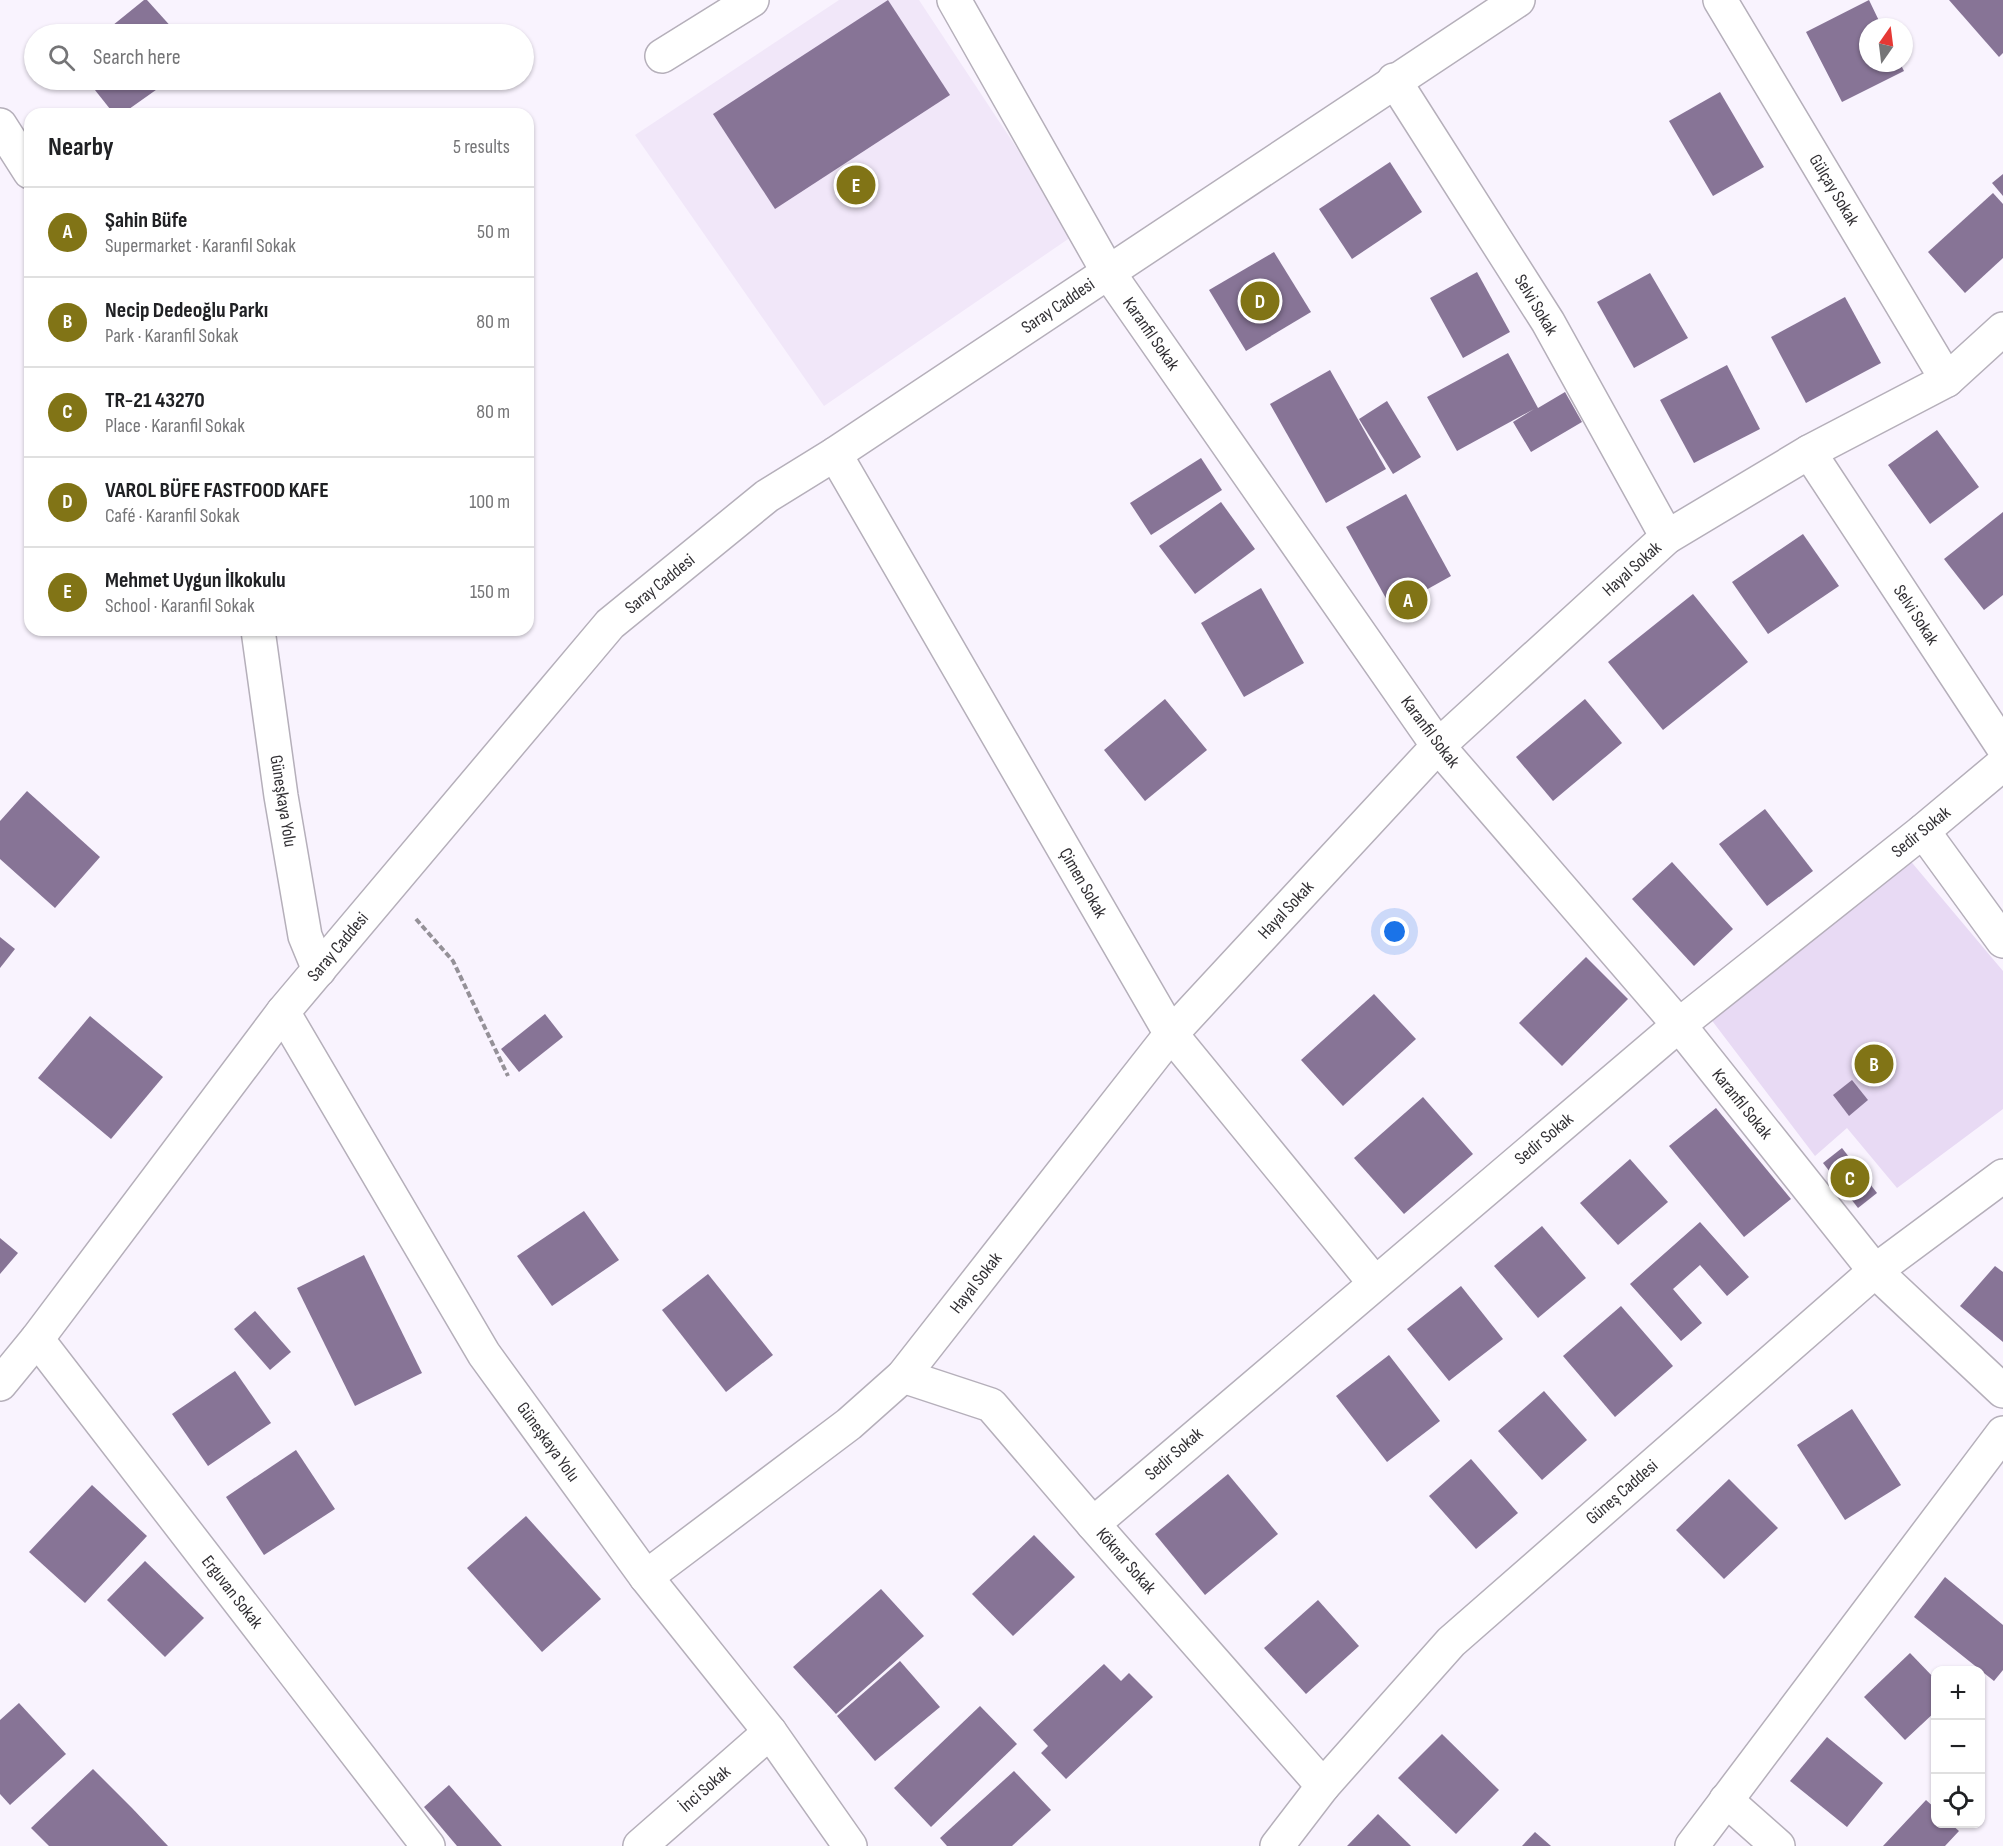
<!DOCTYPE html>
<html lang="en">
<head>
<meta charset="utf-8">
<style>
	:root { --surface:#fff; --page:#f2f2f2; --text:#202124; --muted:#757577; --line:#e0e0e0; --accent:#817416 }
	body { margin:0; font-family:"Sofia Sans Condensed",sans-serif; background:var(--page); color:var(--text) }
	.controls { position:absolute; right:18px; bottom:18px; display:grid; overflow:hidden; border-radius:12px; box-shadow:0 2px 4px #0004 }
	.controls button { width:54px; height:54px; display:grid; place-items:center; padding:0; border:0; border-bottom:2px solid var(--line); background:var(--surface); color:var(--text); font:30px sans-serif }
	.compass { position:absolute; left:1859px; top:18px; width:54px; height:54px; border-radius:50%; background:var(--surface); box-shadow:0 2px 4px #0004; rotate:14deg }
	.you { position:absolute; left:1395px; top:932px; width:21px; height:21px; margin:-15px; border:4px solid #fff; border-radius:50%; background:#1a73e8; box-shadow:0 0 0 9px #1a73e833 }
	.badge { display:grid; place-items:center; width:39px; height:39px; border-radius:50%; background:var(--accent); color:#fff; font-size:20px; font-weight:700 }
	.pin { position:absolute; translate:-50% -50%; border:3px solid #fff; box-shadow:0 2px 6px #0006 }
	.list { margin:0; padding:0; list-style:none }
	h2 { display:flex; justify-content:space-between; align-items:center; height:78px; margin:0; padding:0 24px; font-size:26px }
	h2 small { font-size:20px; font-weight:400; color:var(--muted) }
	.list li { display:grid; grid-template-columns:39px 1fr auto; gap:18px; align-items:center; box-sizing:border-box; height:90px; padding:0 24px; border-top:2px solid var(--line) }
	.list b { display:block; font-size:22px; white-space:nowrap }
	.list p { margin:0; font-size:20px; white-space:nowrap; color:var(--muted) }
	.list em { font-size:20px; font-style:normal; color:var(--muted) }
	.icon { flex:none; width:33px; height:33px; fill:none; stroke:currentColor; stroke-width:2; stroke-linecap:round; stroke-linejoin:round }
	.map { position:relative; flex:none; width:2003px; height:1846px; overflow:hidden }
	.search { position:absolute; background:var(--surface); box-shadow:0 2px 4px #0004; left:24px; top:24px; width:510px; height:66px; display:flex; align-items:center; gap:15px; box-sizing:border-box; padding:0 21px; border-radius:33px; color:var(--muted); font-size:22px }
	.panel { position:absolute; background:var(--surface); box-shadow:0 2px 4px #0004; left:24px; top:108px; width:510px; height:528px; border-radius:18px }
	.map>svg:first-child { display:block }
	.built { fill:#f1e7f9 }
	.green { fill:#e8daf4 }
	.building { fill:#877496 }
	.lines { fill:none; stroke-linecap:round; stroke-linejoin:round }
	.minor-casing { stroke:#b5afba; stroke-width:36 }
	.tertiary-casing { stroke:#b5afba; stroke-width:36 }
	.path { stroke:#959198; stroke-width:4; stroke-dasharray:6 3; stroke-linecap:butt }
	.minor { stroke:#fff; stroke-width:33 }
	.tertiary { stroke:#fff; stroke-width:33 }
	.labels { text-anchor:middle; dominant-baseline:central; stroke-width:4.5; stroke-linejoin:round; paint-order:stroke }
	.street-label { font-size:18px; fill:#323034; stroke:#fff }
</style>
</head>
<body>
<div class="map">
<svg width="2003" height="1846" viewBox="0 0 2003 1846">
	<rect width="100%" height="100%" fill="#f9f3fe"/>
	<polygon class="built" points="839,0 919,0 1074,235 824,406 635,135"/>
	<polygon class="green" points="1908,858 2003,971 2003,1109 1897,1188 1847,1128 1815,1156 1710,1018"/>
	<g class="building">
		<polygon points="144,0 147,0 174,30 171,34 102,34"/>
		<polygon points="888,0 950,95 775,209 713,114"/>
		<polygon points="1869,0 1882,27 1868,27 1868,63 1900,63 1904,71 1842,102 1806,32"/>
		<polygon points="1949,0 2003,0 2003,53 1999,57"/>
		<polygon points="87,80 170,80 122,114 114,114"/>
		<polygon points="1720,92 1764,167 1713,196 1669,121"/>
		<polygon points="1390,162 1422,212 1352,259 1319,209"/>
		<polygon points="2003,174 2003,196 1992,183"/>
		<polygon points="1993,193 2003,204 2003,258 1965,293 1928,252"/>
		<polygon points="1274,252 1311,312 1246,351 1209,290"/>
		<polygon points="1477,272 1510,332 1463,358 1430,298"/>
		<polygon points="1650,273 1688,338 1634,368 1597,302"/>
		<polygon points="1845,297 1881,363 1806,403 1771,337"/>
		<polygon points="1508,353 1538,408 1565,392 1582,422 1531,452 1513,422 1534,409 1457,451 1427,397"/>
		<polygon points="1727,365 1760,429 1694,463 1660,400"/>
		<polygon points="1330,370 1386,469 1326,503 1270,404"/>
		<polygon points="1387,401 1421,457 1393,474 1359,419"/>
		<polygon points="1937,430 1979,487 1930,524 1888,465"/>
		<polygon points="1201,458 1222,490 1151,535 1130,503"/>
		<polygon points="1406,494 1451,576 1392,609 1346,527"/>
		<polygon points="1221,502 1255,549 1195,594 1159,546"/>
		<polygon points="2003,512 2003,595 1984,610 1944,559"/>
		<polygon points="1803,534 1839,586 1768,634 1732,582"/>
		<polygon points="1261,588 1304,663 1244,697 1201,623"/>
		<polygon points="1693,594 1748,662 1663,730 1608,662"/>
		<polygon points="1165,699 1207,750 1145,801 1104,750"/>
		<polygon points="1585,699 1622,743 1553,801 1516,757"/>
		<polygon points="27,791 100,857 55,908 0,859 0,821"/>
		<polygon points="1765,809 1813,871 1767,906 1719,844"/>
		<polygon points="1672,862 1733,929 1694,966 1632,899"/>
		<polygon points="0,937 15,949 0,968"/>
		<polygon points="1586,957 1628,999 1562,1066 1519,1023"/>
		<polygon points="1374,994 1416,1039 1343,1106 1301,1060"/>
		<polygon points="545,1014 563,1037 519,1072 501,1049"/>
		<polygon points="90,1016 163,1077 111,1139 38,1078"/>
		<polygon points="1852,1080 1868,1100 1849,1116 1833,1095"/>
		<polygon points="1423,1097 1473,1154 1404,1214 1354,1158"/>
		<polygon points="1716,1108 1791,1199 1744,1237 1669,1146"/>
		<polygon points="1842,1148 1877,1193 1858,1208 1823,1163"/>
		<polygon points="1630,1159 1668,1202 1618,1245 1580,1203"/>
		<polygon points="584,1211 619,1260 552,1306 517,1256"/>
		<polygon points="1700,1222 1749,1277 1727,1296 1700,1265 1673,1289 1702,1323 1681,1341 1630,1284"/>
		<polygon points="1542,1226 1586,1278 1538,1318 1494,1266"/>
		<polygon points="0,1238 18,1253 0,1274"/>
		<polygon points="364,1255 422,1373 355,1406 297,1288"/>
		<polygon points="1995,1266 2003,1272 2003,1342 1960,1306"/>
		<polygon points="708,1274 773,1355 726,1392 662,1310"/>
		<polygon points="1461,1286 1503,1339 1449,1381 1407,1329"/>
		<polygon points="1621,1306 1673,1366 1615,1417 1563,1356"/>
		<polygon points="255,1311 291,1352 270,1370 234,1329"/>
		<polygon points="1389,1355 1440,1421 1387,1462 1336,1396"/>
		<polygon points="235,1371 271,1423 208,1466 172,1414"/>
		<polygon points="1544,1391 1587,1440 1542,1480 1498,1431"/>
		<polygon points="1852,1409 1901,1485 1845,1520 1797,1445"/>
		<polygon points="296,1450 335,1509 264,1555 226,1497"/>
		<polygon points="1471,1459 1518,1513 1476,1549 1429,1496"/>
		<polygon points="1228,1474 1278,1534 1205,1595 1155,1534"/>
		<polygon points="1729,1479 1778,1528 1724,1579 1676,1530"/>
		<polygon points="92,1485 147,1536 85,1603 29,1552"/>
		<polygon points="526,1516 601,1599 542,1652 467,1568"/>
		<polygon points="1034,1535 1075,1577 1013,1636 972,1594"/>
		<polygon points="145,1561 204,1618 165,1657 107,1600"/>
		<polygon points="1945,1577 2003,1625 2003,1670 1994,1681 1914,1617"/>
		<polygon points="881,1589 924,1636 836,1714 793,1667"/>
		<polygon points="1318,1600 1359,1646 1306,1694 1264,1648"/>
		<polygon points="1910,1653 1936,1680 1936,1711 1905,1740 1864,1697"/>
		<polygon points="900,1661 940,1707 875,1761 837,1716"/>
		<polygon points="1104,1664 1121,1681 1129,1673 1153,1697 1066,1779 1041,1753 1048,1746 1033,1730"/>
		<polygon points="19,1703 66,1754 10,1805 0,1794 0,1720"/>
		<polygon points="980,1706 1017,1744 931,1827 894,1788"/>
		<polygon points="1442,1734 1499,1790 1456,1834 1398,1778"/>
		<polygon points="1827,1737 1883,1783 1847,1827 1790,1781"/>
		<polygon points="93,1769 132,1808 168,1846 49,1846 31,1828"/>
		<polygon points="1014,1771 1051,1810 1012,1846 947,1846 940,1838"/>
		<polygon points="449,1785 502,1846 457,1846 424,1807"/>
		<polygon points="1926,1800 1936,1809 1936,1824 1951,1824 1959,1831 1945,1846 1883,1846"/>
		<polygon points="1378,1814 1411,1846 1347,1846"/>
		<polygon points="1535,1832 1551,1846 1522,1846"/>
	</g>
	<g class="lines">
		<g class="minor-casing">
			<g id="minor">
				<polyline points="954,0 1108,272 1438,746 1679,1025 1875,1271 2003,1391"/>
				<polyline points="1720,0 1947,380"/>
				<polyline points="662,56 752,0"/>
				<polyline points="1394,80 1548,322 1667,537"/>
				<polyline points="0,125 30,172"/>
				<polyline points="1809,452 2003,747"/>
				<polyline points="835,454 1171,1034 1374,1282"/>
				<polyline points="258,630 281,796 305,936 319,970"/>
				<polyline points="1923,831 2003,941"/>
				<polyline points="37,1339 428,1846"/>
				<polyline points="903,1376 991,1405 1093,1524 1323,1786"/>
				<polyline points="1093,1524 1679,1025 1923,831 2003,764"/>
				<polyline points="646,1577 849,1424 903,1376 1171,1034 1438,746 1667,537 1809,452 1947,380 2003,329"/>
				<polyline points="1726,1800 1778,1846"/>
				<polyline points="640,1846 770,1732"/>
				<polyline points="1692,1846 2003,1433"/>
			</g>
		</g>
		<g class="tertiary-casing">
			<g id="tertiary">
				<polyline points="283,1012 484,1354 646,1577 770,1732 850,1846"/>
				<polyline points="0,1384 37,1339 283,1012 610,624 767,496 835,454 1518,0"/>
				<polyline points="1277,1846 1323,1786 1451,1642 1875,1271 2003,1176"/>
			</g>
		</g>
		<polyline class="path" points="416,919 453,961 508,1076"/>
		<use href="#minor" class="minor"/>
		<use href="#tertiary" class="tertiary"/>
	</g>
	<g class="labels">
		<g class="street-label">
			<text transform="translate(1834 190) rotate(59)">Gülçay Sokak</text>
			<text transform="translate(1536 305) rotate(59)">Selvi Sokak</text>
			<text transform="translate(1058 306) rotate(-34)">Saray Caddesi</text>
			<text transform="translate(1151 334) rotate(55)">Karanfil Sokak</text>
			<text transform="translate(1632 569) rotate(-42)">Hayal Sokak</text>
			<text transform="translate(660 584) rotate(-39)">Saray Caddesi</text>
			<text transform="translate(1916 615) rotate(57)">Selvi Sokak</text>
			<text transform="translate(1430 732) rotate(53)">Karanfil Sokak</text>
			<text transform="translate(283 801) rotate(81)">Güneşkaya Yolu</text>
			<text transform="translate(1921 832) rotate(-39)">Sedir Sokak</text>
			<text transform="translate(1083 883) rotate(60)">Çimen Sokak</text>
			<text transform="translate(1286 910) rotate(-47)">Hayal Sokak</text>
			<text transform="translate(338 947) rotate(-50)">Saray Caddesi</text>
			<text transform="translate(1742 1104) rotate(51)">Karanfil Sokak</text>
			<text transform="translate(1544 1139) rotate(-40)">Sedir Sokak</text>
			<text transform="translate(976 1283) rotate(-52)">Hayal Sokak</text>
			<text transform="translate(548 1442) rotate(54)">Güneşkaya Yolu</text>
			<text transform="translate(1174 1454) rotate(-41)">Sedir Sokak</text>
			<text transform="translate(1622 1492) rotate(-41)">Güneş Caddesi</text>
			<text transform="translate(1126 1561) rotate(49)">Köknar Sokak</text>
			<text transform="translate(232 1592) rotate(52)">Erguvan Sokak</text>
			<text transform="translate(705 1789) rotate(-41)">İnci Sokak</text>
		</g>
	</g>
</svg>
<div class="controls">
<button>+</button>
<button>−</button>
<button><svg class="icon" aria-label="locate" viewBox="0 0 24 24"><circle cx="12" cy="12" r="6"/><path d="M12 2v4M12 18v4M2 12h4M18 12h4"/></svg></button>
</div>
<svg class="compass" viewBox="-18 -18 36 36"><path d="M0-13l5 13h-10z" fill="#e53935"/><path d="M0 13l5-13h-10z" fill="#757577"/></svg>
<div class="you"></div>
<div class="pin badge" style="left:1408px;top:600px">A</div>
<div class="pin badge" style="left:1874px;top:1064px">B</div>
<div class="pin badge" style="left:1850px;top:1178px">C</div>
<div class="pin badge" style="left:1260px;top:301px">D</div>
<div class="pin badge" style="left:856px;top:185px">E</div>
<div class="search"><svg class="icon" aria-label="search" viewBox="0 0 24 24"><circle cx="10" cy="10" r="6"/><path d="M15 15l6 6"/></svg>Search here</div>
<section class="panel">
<h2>Nearby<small>5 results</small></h2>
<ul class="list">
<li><span class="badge">A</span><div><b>Şahin Büfe</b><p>Supermarket · Karanfil Sokak</p></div><em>50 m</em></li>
<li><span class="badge">B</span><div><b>Necip Dedeoğlu Parkı</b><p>Park · Karanfil Sokak</p></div><em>80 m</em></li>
<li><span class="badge">C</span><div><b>TR-21 43270</b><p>Place · Karanfil Sokak</p></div><em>80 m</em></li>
<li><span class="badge">D</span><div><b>VAROL BÜFE FASTFOOD KAFE</b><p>Café · Karanfil Sokak</p></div><em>100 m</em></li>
<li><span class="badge">E</span><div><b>Mehmet Uygun İlkokulu</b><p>School · Karanfil Sokak</p></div><em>150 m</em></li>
</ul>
</section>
</div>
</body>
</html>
